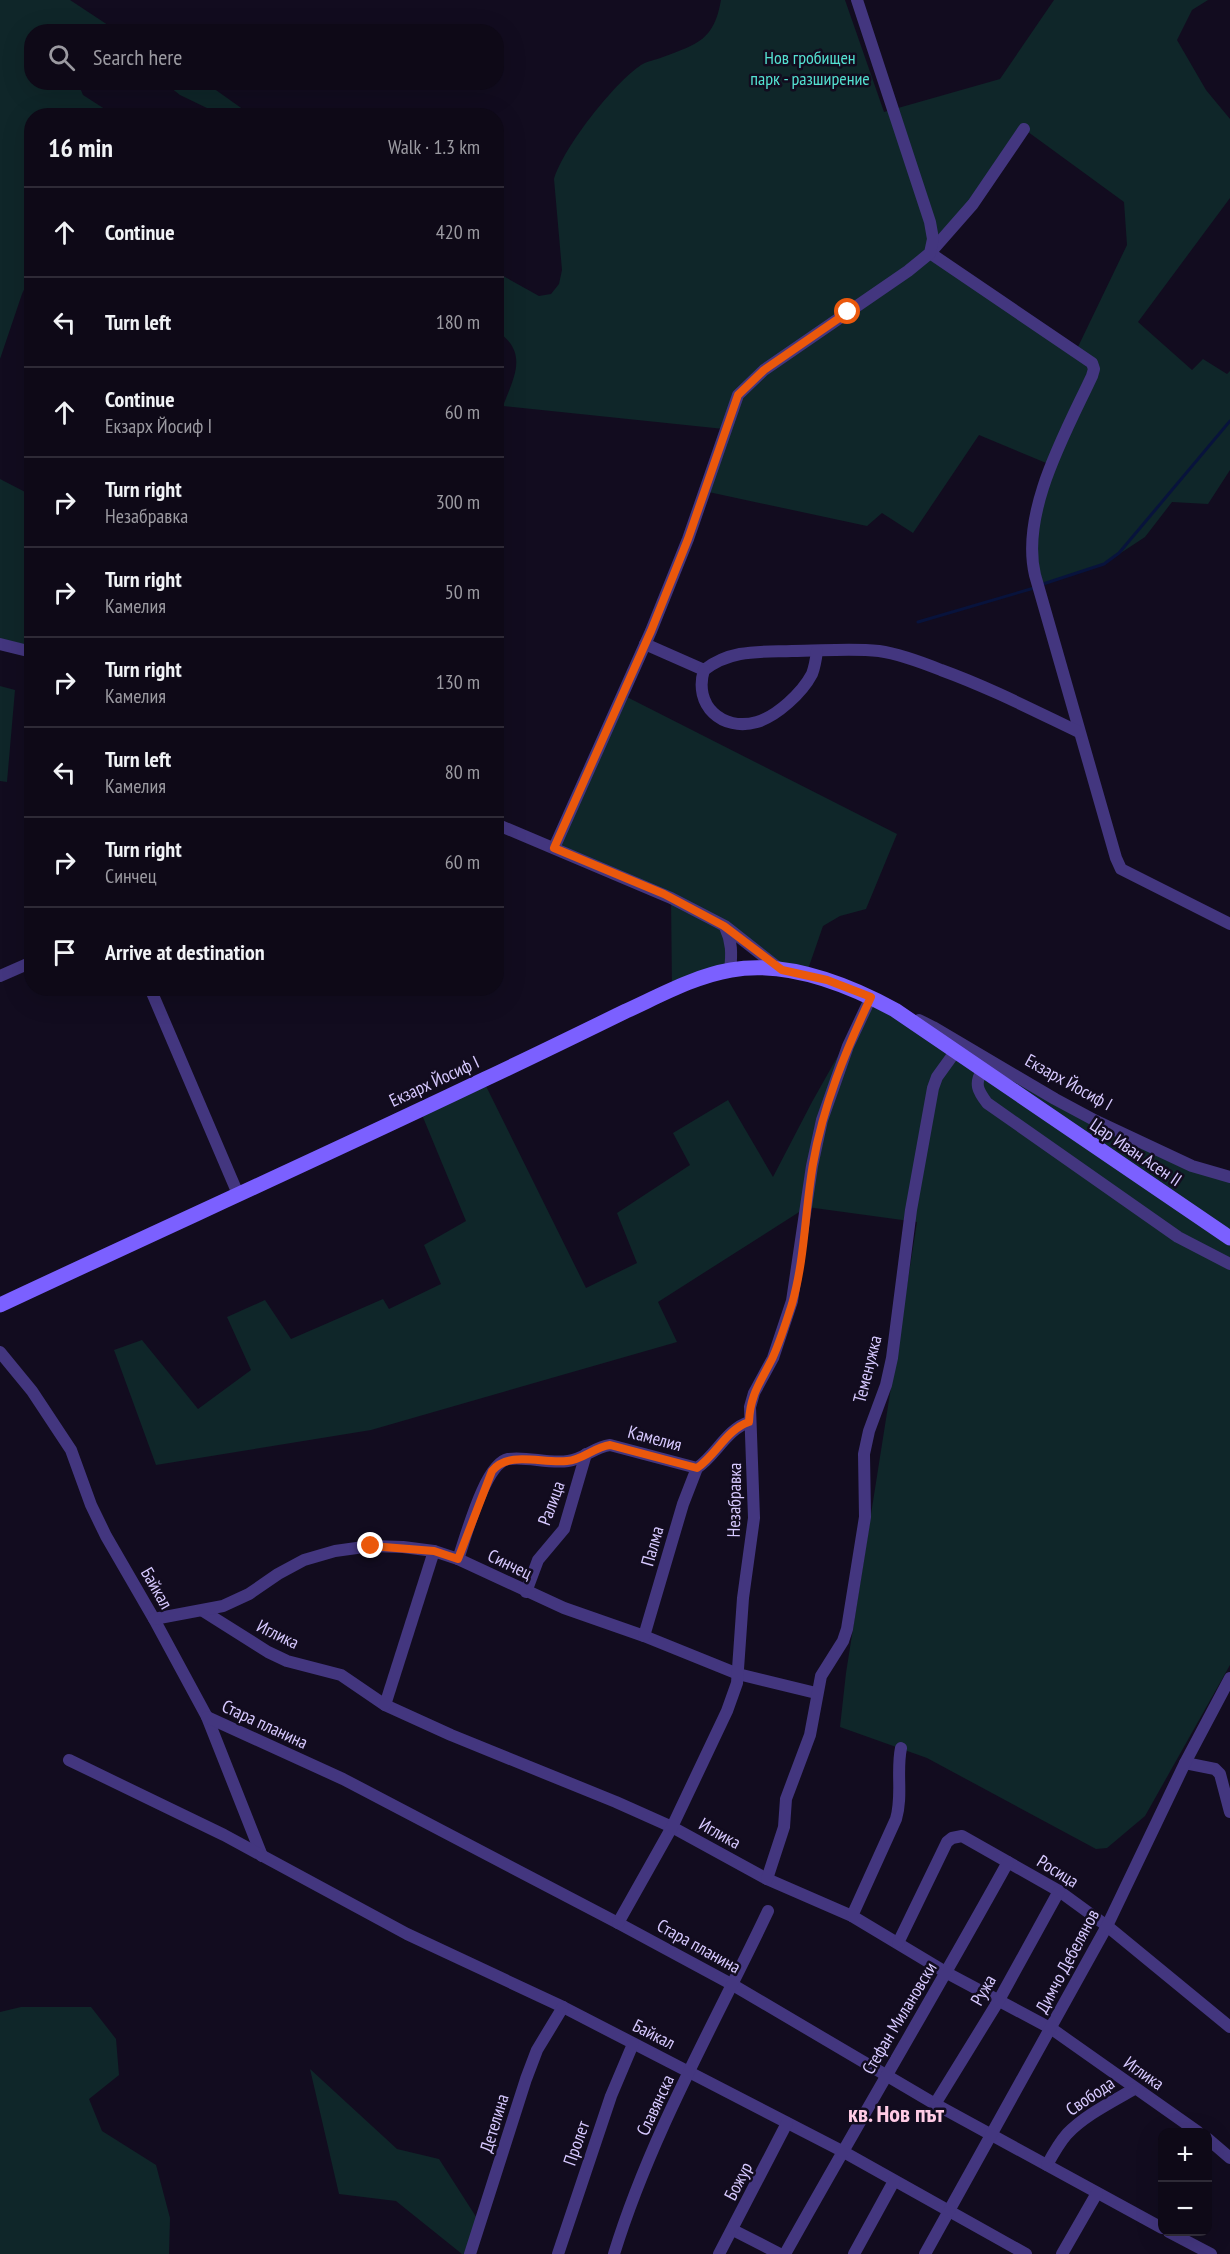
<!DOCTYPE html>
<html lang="en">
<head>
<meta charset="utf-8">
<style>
	:root { --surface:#0e0917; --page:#1c1724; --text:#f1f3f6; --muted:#9b9aa1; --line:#2e2a36 }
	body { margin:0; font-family:"PT Sans Narrow",sans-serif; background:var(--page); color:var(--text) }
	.controls { position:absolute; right:18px; bottom:18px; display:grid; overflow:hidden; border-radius:12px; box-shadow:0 6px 24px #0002 }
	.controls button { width:54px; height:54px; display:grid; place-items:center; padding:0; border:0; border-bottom:2px solid var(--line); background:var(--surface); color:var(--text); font:30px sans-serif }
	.stop { position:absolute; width:18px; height:18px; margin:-14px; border:4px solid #ea580c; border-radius:50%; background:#fff }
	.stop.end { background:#ea580c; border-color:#fff; box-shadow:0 2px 6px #0008 }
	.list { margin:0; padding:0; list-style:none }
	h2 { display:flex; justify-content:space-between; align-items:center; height:78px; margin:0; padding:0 24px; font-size:26px }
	h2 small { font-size:20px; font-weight:400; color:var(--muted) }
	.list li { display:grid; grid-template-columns:39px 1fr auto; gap:18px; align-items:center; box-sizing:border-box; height:90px; padding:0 24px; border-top:2px solid var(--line) }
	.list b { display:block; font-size:22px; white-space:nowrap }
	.list p { margin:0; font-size:20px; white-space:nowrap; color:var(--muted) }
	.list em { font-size:20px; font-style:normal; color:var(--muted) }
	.icon { flex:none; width:33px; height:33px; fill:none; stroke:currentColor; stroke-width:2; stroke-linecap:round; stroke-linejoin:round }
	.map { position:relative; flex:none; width:1230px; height:2254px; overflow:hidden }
	.search { position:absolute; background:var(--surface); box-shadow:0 6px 24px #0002; left:24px; top:24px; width:480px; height:66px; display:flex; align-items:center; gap:15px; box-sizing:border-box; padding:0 21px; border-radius:24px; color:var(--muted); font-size:22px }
	.panel { position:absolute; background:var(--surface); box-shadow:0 6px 24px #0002; left:24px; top:108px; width:480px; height:888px; border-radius:24px }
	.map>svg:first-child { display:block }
	.green { fill:#0f2629; fill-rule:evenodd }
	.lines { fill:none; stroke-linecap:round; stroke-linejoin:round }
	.stream { stroke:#08133c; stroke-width:3 }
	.street { stroke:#43367f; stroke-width:12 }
	.secondary { stroke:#7b60ff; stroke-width:15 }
	.route { stroke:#ea580c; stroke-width:8 }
	.labels { text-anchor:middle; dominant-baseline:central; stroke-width:5; stroke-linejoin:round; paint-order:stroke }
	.park-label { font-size:18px; fill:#54e1d1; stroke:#120c1f }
	.street-label { font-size:18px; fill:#d7c9ff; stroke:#120c1f }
	.district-label { font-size:24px; font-weight:bold; fill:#ffcbe5; stroke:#120c1f }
</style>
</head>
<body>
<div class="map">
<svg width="1230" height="2254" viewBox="0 0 1230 2254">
	<rect width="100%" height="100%" fill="#120c1f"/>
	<g class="green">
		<polygon points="0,0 70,0 117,31 32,32 32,82 78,83 83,95 114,115 32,116 31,274 22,294 0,359"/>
		<path d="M721,0H845L884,112L1000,79L1054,0H1208L1192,10L1177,40L1206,90L1230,119V198L1138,322L1192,370L1203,359L1227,374L1230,371V470L1208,504L1172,502L1145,537L1104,564L1038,586L1032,561L1051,465L979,435L913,533L882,513L867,526L704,491L724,429L503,406C514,377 529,353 497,331L496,272L539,296L551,294L559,284L562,270L554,179C564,147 613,84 641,65C647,61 656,60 663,57C698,44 714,40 721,0ZM1024,129L1124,202L1127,245L1076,351L931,253Z"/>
		<polygon points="165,83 206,83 251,115 218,115 209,109 180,95"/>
		<polygon points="0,479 31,495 31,652 0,644"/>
		<polygon points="0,686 15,690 7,782 0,781"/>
		<polygon points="623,695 897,834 866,909 840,916 823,926 806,975 782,970 726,927 730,970 672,990 671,898 554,848"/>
		<polygon points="871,997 1055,1099 1230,1177 1230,1665 1145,1816 1107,1848 1096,1849 927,1758 840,1727 846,1673 917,1222 807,1207 658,1302 677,1342 371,1430 156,1465 114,1350 142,1340 198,1409 251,1370 227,1317 265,1300 291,1339 383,1299 389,1309 441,1284 424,1245 466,1221 420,1110 483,1080 586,1288 637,1263 617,1213 690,1165 673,1133 728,1100 773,1177 812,1102"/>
		<polygon points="21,2007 91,2007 116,2039 119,2075 89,2099 102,2131 156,2165 170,2218 169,2254 0,2254 0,2012"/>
		<polygon points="310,2069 397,2149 439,2159 480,2223 470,2254 462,2254 396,2201 339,2194"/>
	</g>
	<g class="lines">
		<g class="stream">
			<polyline points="1040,585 1104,564 1119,553 1230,421"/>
			<polyline points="918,622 1034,588"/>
		</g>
		<g class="street">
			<path d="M1024,129L973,204L930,253L1092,363L1094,369L1092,376C1066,432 1020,512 1035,575L1116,858L1121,869L1230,924"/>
			<polyline points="0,644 32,652"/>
			<path d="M645,644L704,670C731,649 760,652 792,651C821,651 850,648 879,651C900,654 921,662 941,670C988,687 1033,710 1079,732"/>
			<path d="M704,670C693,705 722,732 757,722C777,716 802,693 812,674C815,666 816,659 817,651"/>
			<polyline points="496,824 671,898 725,926 781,970"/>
			<polyline points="554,848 651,631 688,539 738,395 764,370 908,271 930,253 933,239 930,222 857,0"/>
			<path d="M725,927C732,942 732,954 730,970"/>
			<polyline points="0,976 32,962"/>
			<polyline points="150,988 238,1194"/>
			<polyline points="919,1020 933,1027 1055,1099 1096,1121 1192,1166 1230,1177"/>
			<path d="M982,1071C974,1084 978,1091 987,1103L1178,1237L1230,1264"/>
			<polyline points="0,1352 32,1391 71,1450 91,1505 106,1536 154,1619 207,1717 262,1856"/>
			<path d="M458,1559C466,1537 485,1463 508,1459C527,1456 548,1464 568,1461C584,1459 594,1447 610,1445L697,1468C716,1455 727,1429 749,1422"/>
			<polyline points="526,1592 538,1560 564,1529 586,1454"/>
			<polyline points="203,1611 268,1652 287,1661 341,1675 385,1705 451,1735 616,1802 672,1827 767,1879 852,1916 947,1973 1052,2029 1198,2132"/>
			<polyline points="154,1619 223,1606 249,1594 278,1574 304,1560 335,1551 371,1546 403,1547 434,1551 458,1559 564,1608 644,1636 738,1674 816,1693"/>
			<polyline points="644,1636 683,1504 697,1468"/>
			<polyline points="385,1705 434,1551"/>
			<polyline points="207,1717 343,1779 618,1923 733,1985 935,2104 1162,2228"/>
			<polyline points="69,1760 224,1835 407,1934 563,2007 689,2072 842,2151 1026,2254"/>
			<polyline points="1185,1763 1215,1769 1220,1774 1230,1812"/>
			<polyline points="767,1879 784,1827 786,1799 810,1735 821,1676 843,1641 847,1629 865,1517 864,1454 869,1431 886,1385 892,1358 911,1210 933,1088 937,1077 955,1052"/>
			<path d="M852,1916L896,1819C903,1795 896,1772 901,1748"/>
			<polyline points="618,1923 672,1827 727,1711 737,1683 743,1598 754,1518 750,1407 754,1393 773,1358 792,1301 812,1166 822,1120 848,1046 871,997"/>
			<polyline points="898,1943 947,1842 952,1838 962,1836 1059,1891 1107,1926 1230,2027"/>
			<polyline points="935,2104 999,2000 1059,1891"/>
			<polyline points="1208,2139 1230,2158"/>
			<path d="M1047,2165C1053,2154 1059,2143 1067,2134C1085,2115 1112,2102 1134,2089"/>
			<polyline points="733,2230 780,2254"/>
			<polyline points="1169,2232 1211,2254"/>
			<polyline points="470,2254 526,2079 537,2050 563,2007"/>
			<polyline points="558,2254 611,2096 633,2044"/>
			<path d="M614,2254C651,2134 715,2023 768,1911"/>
			<polyline points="719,2254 787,2123"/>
			<path d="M785,2254C858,2123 935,1994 1008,1862"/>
			<polyline points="854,2254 894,2181"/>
			<polyline points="925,2254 1107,1926 1185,1763 1230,1678"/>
			<polyline points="1062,2254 1097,2193"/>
		</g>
		<path class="secondary" d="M0,1305C162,1229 324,1156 485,1079C532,1057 579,1034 626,1011C659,996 695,976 731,970C787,960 847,984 895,1010L1230,1238"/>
	</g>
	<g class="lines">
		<path class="route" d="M371,1546L434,1551L458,1559L492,1471C509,1450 542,1464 567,1461C583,1460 594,1447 610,1445L697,1468C716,1455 727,1429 749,1422C750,1395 760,1383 772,1359C780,1342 786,1322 792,1304C805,1259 805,1210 813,1164C823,1105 846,1050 871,997L827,980L782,970L724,926L664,894L554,848L651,631L688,539L738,395L764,370L848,312"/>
	</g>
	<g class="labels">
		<g class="park-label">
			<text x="810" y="57">Нов гробищен<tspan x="810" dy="21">парк - разширение</tspan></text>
		</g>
		<g class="street-label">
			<text transform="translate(434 1081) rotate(-25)">Екзарх Йосиф I</text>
			<text transform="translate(1069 1082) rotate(29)">Екзарх Йосиф I</text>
			<text transform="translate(1136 1152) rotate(34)">Цар Иван Асен II</text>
			<text transform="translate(867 1369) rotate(-76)">Теменужка</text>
			<text transform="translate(655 1438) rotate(15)">Камелия</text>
			<text transform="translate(734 1500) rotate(-89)">Незабравка</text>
			<text transform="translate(551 1503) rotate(-70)">Ралица</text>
			<text transform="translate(652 1546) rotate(-74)">Палма</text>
			<text transform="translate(510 1564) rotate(26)">Синчец</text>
			<text transform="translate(157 1588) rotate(60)">Байкал</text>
			<text transform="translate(278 1634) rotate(26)">Иглика</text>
			<text transform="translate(265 1724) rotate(25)">Стара планина</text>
			<text transform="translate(720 1833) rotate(29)">Иглика</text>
			<text transform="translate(1058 1871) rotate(32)">Росица</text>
			<text transform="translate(699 1946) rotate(29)">Стара планина</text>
			<text transform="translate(1067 1961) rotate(-62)">Димчо Дебелянов</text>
			<text transform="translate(983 1990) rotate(-60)">Ружа</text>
			<text transform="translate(899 2018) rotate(-59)">Стефан Милановски</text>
			<text transform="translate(654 2034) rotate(27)">Байкал</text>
			<text transform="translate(1144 2073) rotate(35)">Иглика</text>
			<text transform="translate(1090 2096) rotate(-34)">Свобода</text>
			<text transform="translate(655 2105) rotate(-65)">Славянска</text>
			<text transform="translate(494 2123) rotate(-73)">Детелина</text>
			<text transform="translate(576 2143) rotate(-71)">Пролет</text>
			<text transform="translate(738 2181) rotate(-63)">Божур</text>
		</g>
		<g class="district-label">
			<text x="896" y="2113">кв. Нов път</text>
		</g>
	</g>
</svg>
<div class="controls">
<button>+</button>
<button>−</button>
</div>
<div class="stop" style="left:848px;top:312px"></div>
<div class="stop end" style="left:371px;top:1546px"></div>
<div class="search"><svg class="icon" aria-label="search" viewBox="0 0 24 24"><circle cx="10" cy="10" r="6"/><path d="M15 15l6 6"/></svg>Search here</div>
<section class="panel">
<h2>16 min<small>Walk · 1.3 km</small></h2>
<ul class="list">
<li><svg class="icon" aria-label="ahead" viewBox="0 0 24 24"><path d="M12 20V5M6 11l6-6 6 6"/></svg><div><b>Continue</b></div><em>420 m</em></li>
<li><svg class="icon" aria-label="left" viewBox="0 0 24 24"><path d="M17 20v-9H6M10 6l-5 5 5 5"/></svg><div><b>Turn left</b></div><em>180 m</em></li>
<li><svg class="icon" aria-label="ahead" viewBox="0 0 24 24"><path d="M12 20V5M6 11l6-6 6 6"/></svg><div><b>Continue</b><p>Екзарх Йосиф I</p></div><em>60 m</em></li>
<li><svg class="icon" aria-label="right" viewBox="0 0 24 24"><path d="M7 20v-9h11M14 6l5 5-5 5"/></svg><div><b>Turn right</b><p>Незабравка</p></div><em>300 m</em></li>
<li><svg class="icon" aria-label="right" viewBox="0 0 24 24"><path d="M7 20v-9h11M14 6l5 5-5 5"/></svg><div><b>Turn right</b><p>Камелия</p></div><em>50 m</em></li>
<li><svg class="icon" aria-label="right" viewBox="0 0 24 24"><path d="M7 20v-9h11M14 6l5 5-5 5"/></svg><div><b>Turn right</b><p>Камелия</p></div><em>130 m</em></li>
<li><svg class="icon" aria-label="left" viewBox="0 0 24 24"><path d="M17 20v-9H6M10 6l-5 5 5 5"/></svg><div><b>Turn left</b><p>Камелия</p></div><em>80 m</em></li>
<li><svg class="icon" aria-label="right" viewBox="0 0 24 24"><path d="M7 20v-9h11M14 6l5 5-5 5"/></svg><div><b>Turn right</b><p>Синчец</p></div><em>60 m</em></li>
<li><svg class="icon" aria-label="arrive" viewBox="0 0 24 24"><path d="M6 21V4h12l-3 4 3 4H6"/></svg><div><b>Arrive at destination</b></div></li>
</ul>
</section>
</div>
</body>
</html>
